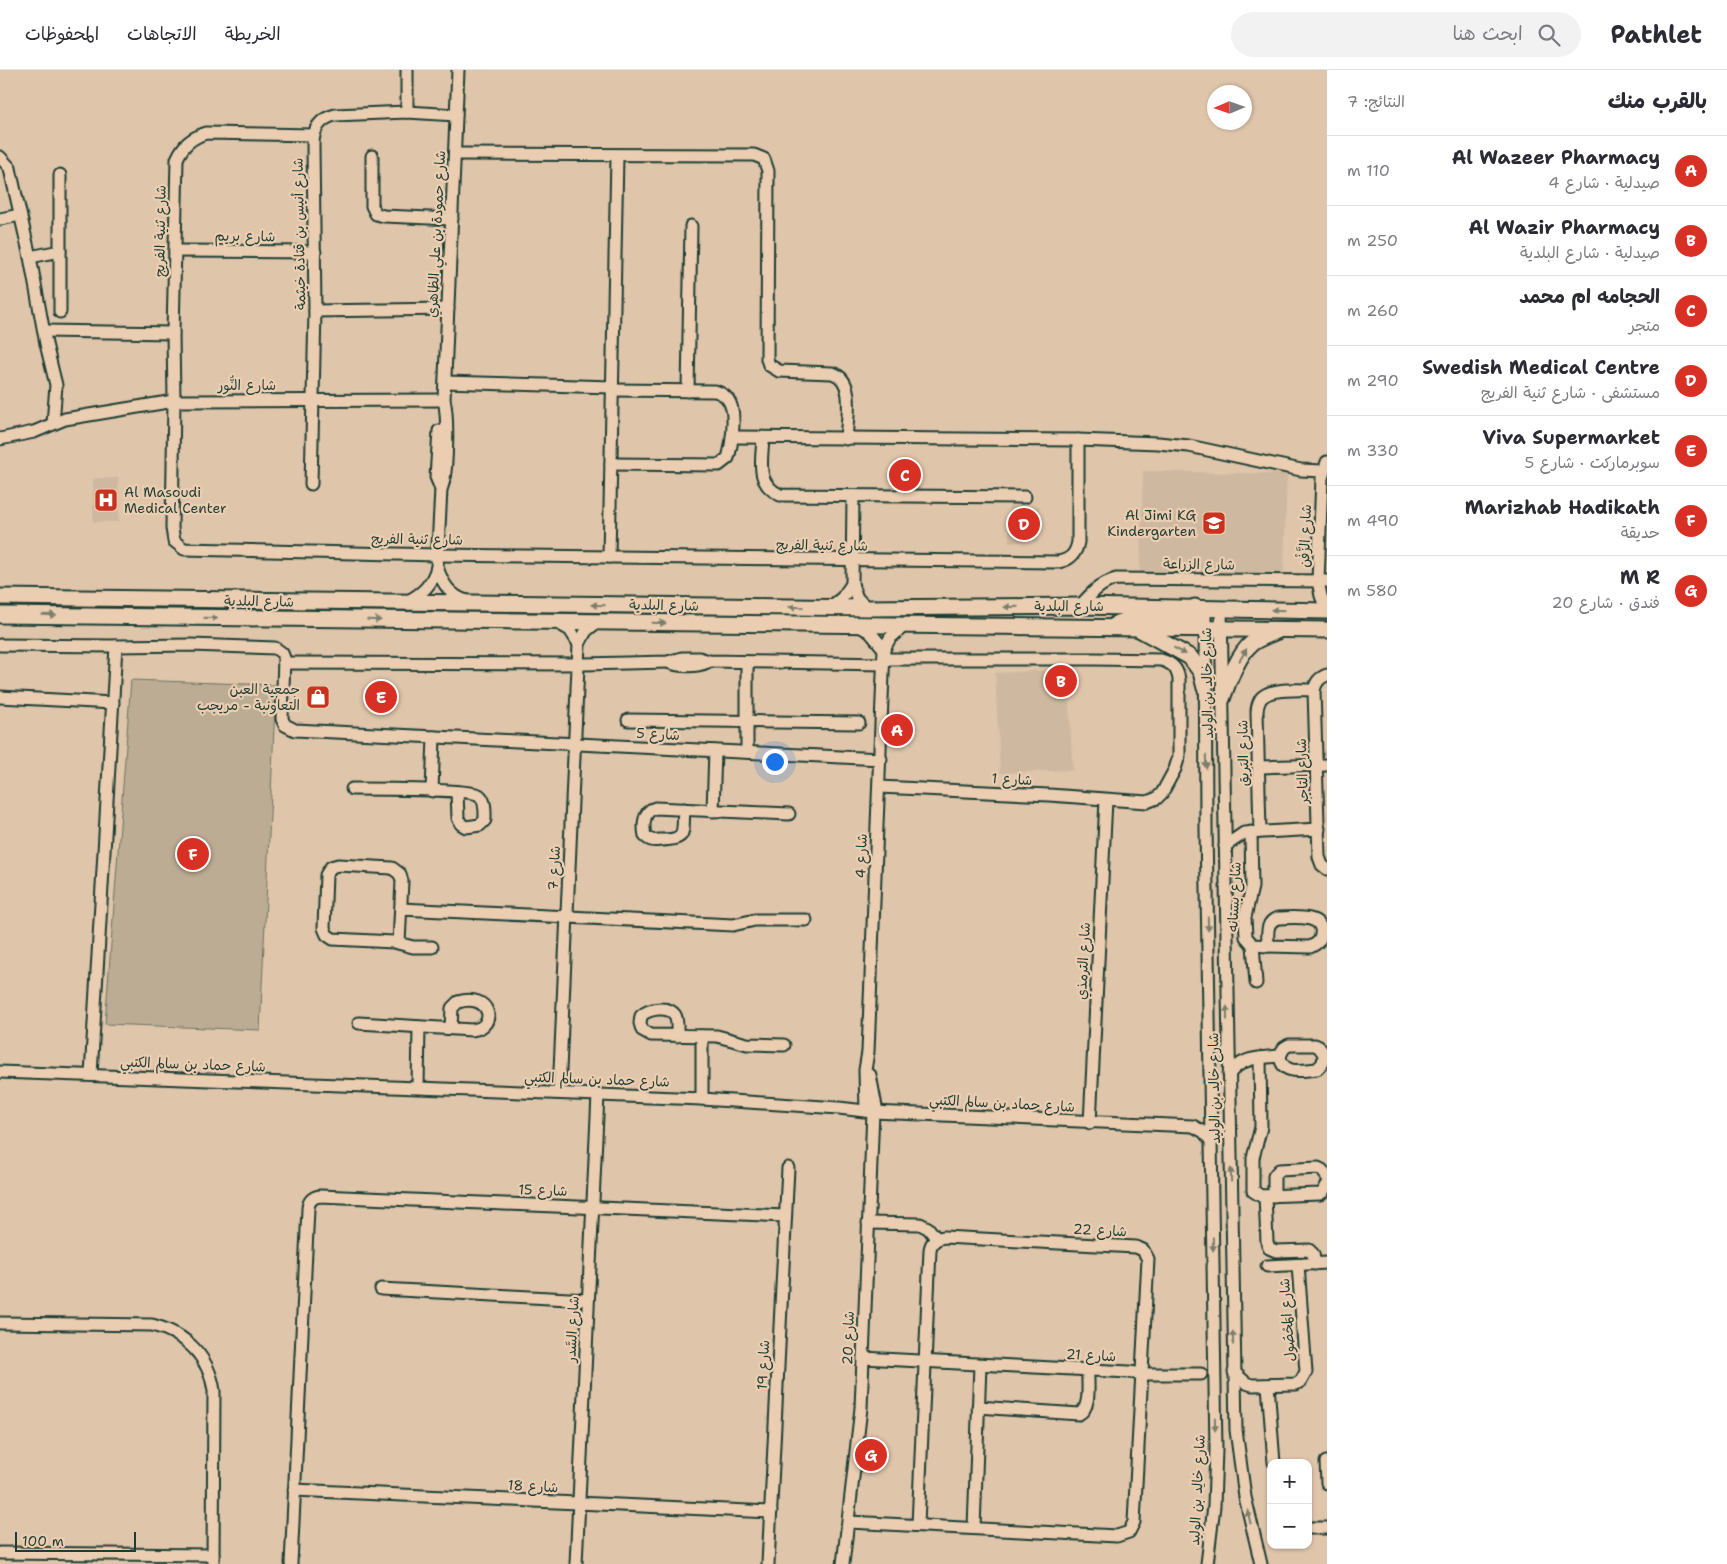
<!DOCTYPE html>
<html lang="ar">
<head>
<meta charset="utf-8">
<style>
	:root { --surface:#fff; --page:#f2f2f3; --text:#2b2b33; --muted:#7c7c81; --line:#e1e1e2; --accent:#d93025 }
	body { margin:0; font-family:"Shantell Sans","Playpen Sans Arabic",sans-serif; background:var(--page); color:var(--text); direction:rtl }
	.controls { position:absolute; right:15px; bottom:15px; display:grid; overflow:hidden; border-radius:10px; box-shadow:0 1px 4px #0004 }
	.controls button { width:45px; height:45px; display:grid; place-items:center; padding:0; border:0; border-bottom:1px solid var(--line); background:var(--surface); color:var(--text); font:25px sans-serif }
	.compass { position:absolute; left:1207px; top:15px; width:45px; height:45px; border-radius:50%; background:var(--surface); box-shadow:0 1px 4px #0004; rotate:268deg }
	.scale { position:absolute; left:15px; bottom:12px; width:121px; box-sizing:border-box; padding-left:5px; border:2px solid #1f3d34; border-top:0; font-size:14px; line-height:18px; white-space:nowrap; color:#1f3d34; -webkit-text-stroke:4px #ebceb1; paint-order:stroke }
	.you { position:absolute; left:774px; top:691px; width:18px; height:18px; margin:-12px; border:4px solid #fff; border-radius:50%; background:#1a73e8; box-shadow:0 0 0 8px #1a73e833 }
	.badge { display:grid; place-items:center; width:32px; height:32px; border-radius:50%; background:var(--accent); color:#fff; font-size:16px; font-weight:700 }
	.pin { position:absolute; translate:-50% -50%; border:2px solid #fff; box-shadow:0 1px 5px #0006 }
	.list { margin:0; padding:0; list-style:none }
	h2 { display:flex; justify-content:space-between; align-items:center; height:65px; margin:0; padding:0 20px; font-size:21px }
	h2 small { font-size:16px; font-weight:400; color:var(--muted) }
	.list li { display:grid; grid-template-columns:32px 1fr auto; gap:15px; align-items:center; box-sizing:border-box; height:70px; padding:0 20px; border-top:1px solid var(--line) }
	.list b { display:block; font-size:19px; white-space:nowrap }
	.list p { margin:0; font-size:16px; white-space:nowrap; color:var(--muted) }
	.list em { font-size:16px; font-style:normal; color:var(--muted) }
	.icon { flex:none; width:28px; height:28px; fill:none; stroke:currentColor; stroke-width:2; stroke-linecap:round; stroke-linejoin:round }
	.map { position:relative; flex:none; width:1327px; height:1494px; overflow:hidden; direction:ltr }
	header { display:flex; align-items:center; gap:30px; box-sizing:border-box; height:70px; padding:0 25px; background:var(--surface); border-bottom:1px solid var(--line) }
	header strong { font-size:24px }
	nav { display:flex; gap:28px; margin-inline-start:auto; font-size:18px }
	.search { width:350px; height:45px; background:var(--page); display:flex; align-items:center; gap:12px; box-sizing:border-box; padding:0 18px; border-radius:28px; color:var(--muted); font-size:19px }
	main { display:flex }
	aside { flex:1; background:var(--surface) }
	.map>svg:first-child { display:block }
	.built { fill:#ceb9a0 }
	.green { fill:#bcac93; stroke:#6e7464 }
	.lines { fill:none; stroke-linecap:round; stroke-linejoin:round }
	.minor-casing { stroke:#1f3d34; stroke-width:15 }
	.major-casing { stroke:#1f3d34; stroke-width:19 }
	.minor { stroke:#ebceb1; stroke-width:11 }
	.major { stroke:#ebceb1; stroke-width:15 }
	.oneway { fill:#7b7e6c }
	.labels { text-anchor:middle; dominant-baseline:central; stroke-width:4.5; stroke-linejoin:round; paint-order:stroke }
	.street-label { font-size:14px; fill:#1f3d34; stroke:#ebceb1 }
	.poi-label { font-size:14px; fill:#1f3d34; stroke:#ebceb1; text-anchor:end }
</style>
</head>
<body>
<header>
<strong>Pathlet</strong>
<div class="search"><svg class="icon" aria-label="search" viewBox="0 0 24 24"><circle cx="10" cy="10" r="6"/><path d="M15 15l6 6"/></svg>ابحث هنا</div>
<nav><a>الخريطة</a><a>الاتجاهات</a><a>المحفوظات</a></nav>
</header>
<main>
<aside>
<h2>بالقرب منك<small>النتائج: 7</small></h2>
<ul class="list">
<li><span class="badge">A</span><div><b>Al Wazeer Pharmacy</b><p>صيدلية · شارع 4</p></div><em>110 m</em></li>
<li><span class="badge">B</span><div><b>Al Wazir Pharmacy</b><p>صيدلية · شارع البلدية</p></div><em>250 m</em></li>
<li><span class="badge">C</span><div><b>الحجامه ام محمد</b><p>متجر</p></div><em>260 m</em></li>
<li><span class="badge">D</span><div><b>Swedish Medical Centre</b><p>مستشفى · شارع ثنية الفريج</p></div><em>290 m</em></li>
<li><span class="badge">E</span><div><b>Viva Supermarket</b><p>سوبرماركت · شارع 5</p></div><em>330 m</em></li>
<li><span class="badge">F</span><div><b>Marizhab Hadikath</b><p>حديقة</p></div><em>490 m</em></li>
<li><span class="badge">G</span><div><b>M R</b><p>فندق · شارع 20</p></div><em>580 m</em></li>
</ul>
</aside>
<div class="map">
<svg width="1327" height="1494" viewBox="0 0 1327 1494">
	<rect width="100%" height="100%" fill="#dfc5aa"/>
	<filter id="ink" filterUnits="userSpaceOnUse"><feTurbulence type="fractalNoise" baseFrequency=".02" numOctaves="2"/><feDisplacementMap in="SourceGraphic" scale="10" xChannelSelector="R" yChannelSelector="G"/><feConvolveMatrix kernelMatrix="1 2 1 2 8 2 1 2 1" color-interpolation-filters="sRGB"/></filter>
	<g filter="url(#ink)">
		<g class="built">
			<polygon points="1143,401 1287,404 1284,502 1140,502"/>
			<polygon points="93,408 118,408 119,452 93,452"/>
			<polygon points="1009,436 1039,436 1038,472 1009,472"/>
			<polygon points="1067,599 1073,700 1000,703 995,603"/>
		</g>
		<polygon class="green" points="131,610 276,615 260,960 105,954"/>
		<g class="lines">
			<g class="minor-casing">
				<g id="minor">
					<polyline points="407,42 407,0"/>
					<path d="M313,65L206,63C191,68 183,75 177,89L173,263L174,331L172,458L174,471L184,479L438,485L1058,492C1070,490 1076,484 1078,472V370"/>
					<path d="M455,84L754,85L764,89L768,101L767,289L769,295L779,301L832,303C856,309 847,349 846,369"/>
					<polyline points="372,86 372,136 376,144 384,146 452,149"/>
					<polyline points="0,87 10,98 12,108 30,187 46,274 56,315 53,354"/>
					<polyline points="60,105 60,242"/>
					<polyline points="0,149 20,145"/>
					<polyline points="175,181 315,182"/>
					<polyline points="30,187 60,181"/>
					<polyline points="315,241 448,239"/>
					<polyline points="44,261 173,263"/>
					<polyline points="445,312 612,317"/>
					<polyline points="688,321 691,156"/>
					<polyline points="439,361 436,407 441,419"/>
					<polyline points="732,367 1078,370 1158,373 1189,376 1301,400 1323,401"/>
					<path d="M763,368C762,391 755,413 780,425L1025,427"/>
					<polyline points="0,369 34,362 65,349 174,331 444,330"/>
					<polyline points="1327,392 1322,408 1318,511 1321,526 1327,541"/>
					<path d="M611,394L719,395L728,388C732,375 736,345 730,333C727,326 722,323 715,321L612,320"/>
					<path d="M311,414L315,241L313,75C313,60 319,49 335,45L407,42L456,45"/>
					<polyline points="853,426 852,514 857,528 867,538"/>
					<polyline points="609,487 617,86"/>
					<path d="M437,497C442,513 450,526 467,531"/>
					<path d="M406,532C422,524 432,515 437,497L441,419C448,406 448,345 444,330L458,0"/>
					<path d="M1080,536C1091,524 1100,513 1116,509L1327,511"/>
					<polyline points="829,538 842,528 852,514"/>
					<polyline points="1205,538 1206,758 1216,1380 1214,1436 1207,1494"/>
					<polyline points="1221,538 1236,1360 1245,1427 1261,1494"/>
					<polyline points="556,552 570,560 579,574"/>
					<polyline points="858,555 870,562 884,579"/>
					<polyline points="0,575 116,576 191,575 275,578 282,583 284,588 282,649 285,655 295,660 881,689"/>
					<path d="M668,592C680,597 696,597 708,592"/>
					<polyline points="284,593 584,594 668,592 682,588 699,588 709,591 884,594"/>
					<path d="M1327,605C1319,608 1316,612 1314,620L1319,787L1322,795L1327,799"/>
					<polyline points="0,627 113,633"/>
					<polyline points="628,650 859,653"/>
					<polyline points="747,682 747,592"/>
					<polyline points="1258,697 1327,695"/>
					<path d="M879,717L1049,725L1147,732L1157,728L1162,723L1175,699L1179,686V609C1177,598 1172,593 1161,590L1095,589H884"/>
					<path d="M352,719C370,719 470,719 479,725C486,730 485,742 485,750L480,755L466,757L461,754L458,748L457,722"/>
					<polyline points="432,721 434,667"/>
					<path d="M684,739C682,763 688,770 660,770C654,771 650,771 645,766C643,756 643,741 655,738L789,744"/>
					<polyline points="713,741 715,681"/>
					<polyline points="1251,762 1252,817 1245,847 1246,867 1253,875 1268,876"/>
					<path d="M1260,762L1257,642C1257,639 1258,634 1260,630C1267,617 1300,620 1314,620"/>
					<polyline points="1225,776 1244,763 1319,759"/>
					<polyline points="401,839 733,855 755,850 806,850"/>
					<path d="M1278,848C1292,848 1325,843 1321,865C1320,872 1316,874 1310,877L1268,876C1268,864 1265,852 1278,848Z"/>
					<polyline points="399,873 402,811 400,804 392,798 338,795 331,797 326,805 324,858 327,865 333,869 394,872 413,877 432,877"/>
					<polyline points="1253,875 1256,913"/>
					<path d="M359,953L472,960C499,957 490,922 458,932L452,938L451,958"/>
					<path d="M677,966C677,959 678,950 675,945C668,935 648,939 641,946L640,953L642,960L651,965L717,966L747,974L784,975"/>
					<polyline points="702,966 702,1029"/>
					<path d="M1289,975H1315L1319,977L1324,984L1323,993L1317,999C1303,1000 1282,1006 1280,986L1284,978Z"/>
					<polyline points="1260,988 1261,1057 1253,1088 1253,1121 1261,1126 1320,1124 1323,1122 1327,1115"/>
					<polyline points="0,1002 702,1029 839,1038 873,1042 1193,1056 1204,1062 1212,1072"/>
					<path d="M1229,1004C1244,986 1259,988 1280,986"/>
					<polyline points="91,1005 116,576"/>
					<polyline points="870,1005 877,1042"/>
					<polyline points="418,1017 419,957"/>
					<polyline points="559,1023 579,574 586,561 597,552"/>
					<polyline points="866,1041 865,1000 868,982 884,579 890,568 904,556"/>
					<polyline points="1090,1053 1106,730"/>
					<polyline points="1265,1126 1267,1172 1269,1178 1276,1181 1309,1180 1313,1184 1315,1194"/>
					<polyline points="1274,1126 1274,1106 1279,1100 1318,1098 1322,1100 1327,1107"/>
					<polyline points="868,1153 920,1154 928,1158 937,1169"/>
					<polyline points="1267,1196 1327,1193"/>
					<polyline points="381,1219 588,1230"/>
					<path d="M0,1253L152,1255C185,1263 209,1286 214,1321L213,1494"/>
					<polyline points="863,1288 1129,1302 1143,1304 1201,1304"/>
					<polyline points="1234,1302 1246,1313 1252,1315 1296,1314 1301,1311 1306,1302 1298,1195"/>
					<polyline points="1268,1315 1274,1393"/>
					<path d="M978,1337L1079,1344C1092,1337 1087,1312 1088,1300"/>
					<polyline points="1326,1392 1327,1413"/>
					<polyline points="294,1420 771,1442"/>
					<path d="M849,1452L1117,1466L1129,1462L1134,1452L1148,1189L1143,1180L1136,1177L944,1167C936,1168 931,1172 930,1180L918,1455"/>
					<polyline points="974,1458 980,1295"/>
					<polyline points="1308,1458 1327,1458"/>
					<polyline points="0,1483 213,1485"/>
					<path d="M291,1494L308,1139C308,1132 312,1127 320,1126L785,1146"/>
					<polyline points="576,1494 598,1025"/>
					<polyline points="768,1494 788,1098"/>
					<polyline points="843,1494 861,1338 873,1042"/>
				</g>
			</g>
			<g class="major-casing">
				<g id="major">
					<polyline points="0,527 867,538 1080,536 1327,541"/>
					<polyline points="0,545 1327,560"/>
					<polyline points="1117,553 1138,548 1193,548 1196,547 1198,542 1195,537"/>
					<polyline points="1139,559 1190,587 1201,602 1205,618"/>
					<path d="M1222,629C1227,614 1239,583 1252,573C1259,568 1268,565 1277,561"/>
				</g>
			</g>
			<use href="#minor" class="minor"/>
			<use href="#major" class="major"/>
		</g>
		<defs><path id="oneway-solid" d="M-6-.8H1V-3.2L6.5 0L1 3.2V.8H-6Z" transform="scale(1.25)"/></defs>
		<g class="oneway">
			<use href="#oneway-solid" transform="translate(598 535) rotate(-179)"/>
			<use href="#oneway-solid" transform="translate(796 537) rotate(-179)"/>
			<use href="#oneway-solid" transform="translate(1011 537) rotate(179)"/>
			<use href="#oneway-solid" transform="translate(1278 540) rotate(-179)"/>
			<use href="#oneway-solid" transform="translate(49 545) rotate(1)"/>
			<use href="#oneway-solid" transform="translate(211 548) rotate(1)"/>
			<use href="#oneway-solid" transform="translate(374 550) rotate(1)"/>
			<use href="#oneway-solid" transform="translate(659 553) rotate(1)"/>
			<use href="#oneway-solid" transform="translate(1180 581) rotate(28)"/>
			<use href="#oneway-solid" transform="translate(1243 585) rotate(-59)"/>
			<use href="#oneway-solid" transform="translate(1206 692) rotate(89)"/>
			<use href="#oneway-solid" transform="translate(1208 854) rotate(89)"/>
			<use href="#oneway-solid" transform="translate(1227 943) rotate(-90)"/>
			<use href="#oneway-solid" transform="translate(1231 1105) rotate(-91)"/>
			<use href="#oneway-solid" transform="translate(1213 1174) rotate(89)"/>
			<use href="#oneway-solid" transform="translate(1233 1268) rotate(-91)"/>
			<use href="#oneway-solid" transform="translate(1215 1354) rotate(89)"/>
			<use href="#oneway-solid" transform="translate(1249 1447) rotate(-103)"/>
		</g>
	</g>
	<defs>
		<g id="hospital-square" transform="scale(1.25)"><rect x="-9" y="-9" width="18" height="18" rx="4" fill="#c8321e" stroke="#ebceb1"/><path d="M-5-5h3v3.5h4V-5h3V5h-3V1.5h-4V5h-3Z" fill="#fff"/></g>
		<g id="school-square" transform="scale(1.25)"><rect x="-9" y="-9" width="18" height="18" rx="4" fill="#c8321e" stroke="#ebceb1"/><path d="M0-5L7-2L0 1L-7-2ZM-4 1L0 2.5L4 1V4Q0 6-4 4Z" fill="#fff"/></g>
		<g id="shop-square" transform="scale(1.25)"><rect x="-9" y="-9" width="18" height="18" rx="4" fill="#c8321e" stroke="#ebceb1"/><path d="M-5-2.5h2.3a2.7 3.5 0 0 1 5.4 0H5L5.5 6h-11ZM-1.5-2.5h3a1.5 2.3 0 0 0-3 0Z" fill="#fff"/></g>
	</defs>
	<g fill-rule="evenodd">
		<use href="#hospital-square" x="106" y="430"/>
		<use href="#school-square" x="1214" y="453"/>
		<use href="#shop-square" x="318" y="627"/>
	</g>
	<g class="labels">
		<g class="street-label">
			<text transform="translate(160 161) rotate(-89)">شارع ثنية الفريج</text>
			<text transform="translate(299 164) rotate(-91)">شارع أنيس بن قتادة خيثمة</text>
			<text transform="translate(436 164) rotate(-87)">شارع حمودة بن علي الظاهري</text>
			<text transform="translate(245 166) rotate(1)">شارع بريم</text>
			<text x="247" y="315">شارع النُّور</text>
			<text transform="translate(1305 466) rotate(-88)">شارع الزَّفْن</text>
			<text transform="translate(417 469) rotate(1)">شارع ثنية الفريج</text>
			<text transform="translate(822 475) rotate(1)">شارع ثنية الفريج</text>
			<text transform="translate(1199 494) rotate(1)">شارع الزراعة</text>
			<text transform="translate(259 531) rotate(1)">شارع البلدية</text>
			<text transform="translate(664 535) rotate(1)">شارع البلدية</text>
			<text x="1069" y="536">شارع البلدية</text>
			<text transform="translate(1207 613) rotate(-91)">شارع خالِد بن الوليد</text>
			<text transform="translate(658 664) rotate(3)">شارع 5</text>
			<text transform="translate(1243 683) rotate(-91)">شارع البَريق</text>
			<text transform="translate(1302 701) rotate(-92)">شارع التاجر</text>
			<text transform="translate(1012 709) rotate(3)">شارع 1</text>
			<text transform="translate(861 786) rotate(-88)">شارع 4</text>
			<text transform="translate(554 798) rotate(-87)">شارع 7</text>
			<text transform="translate(1234 827) rotate(-87)">شارع بستانه</text>
			<text transform="translate(1083 891) rotate(-87)">شارع الترمذي</text>
			<text transform="translate(193 994) rotate(2)">شارع حماد بن سالم الكتبي</text>
			<text transform="translate(597 1009) rotate(2)">شارع حماد بن سالم الكتبي</text>
			<text transform="translate(1214 1018) rotate(-91)">شارع خالِد بن الوليد</text>
			<text transform="translate(1002 1033) rotate(3)">شارع حماد بن سالم الكتبي</text>
			<text transform="translate(543 1120) rotate(2)">شارع 15</text>
			<text transform="translate(1100 1160) rotate(3)">شارع 22</text>
			<text transform="translate(1287 1250) rotate(-94)">شارع المَحْصُول</text>
			<text transform="translate(572 1259) rotate(-87)">شارع السَّدر</text>
			<text transform="translate(848 1268) rotate(-88)">شارع 20</text>
			<text transform="translate(1091 1285) rotate(3)">شارع 21</text>
			<text transform="translate(763 1295) rotate(-87)">شارع 19</text>
			<text transform="translate(533 1416) rotate(3)">شارع 18</text>
			<text transform="translate(1197 1420) rotate(-87)">شارع خالِد بن الوليد</text>
		</g>
		<g class="poi-label">
			<text x="124" y="422" text-anchor="start">Al Masoudi<tspan x="124" dy="16">Medical Center</tspan></text>
			<text x="1196" y="445">Al Jimi KG<tspan x="1196" dy="16">Kindergarten</tspan></text>
			<text x="300" y="619">جمعية العبن<tspan x="300" dy="16">التعاونبة - مريجب</tspan></text>
		</g>
	</g>
</svg>
<div class="controls">
<button>+</button>
<button>−</button>
</div>
<svg class="compass" viewBox="-18 -18 36 36"><path d="M0-13l5 13h-10z" fill="#e53935"/><path d="M0 13l5-13h-10z" fill="#7c7c81"/></svg>
<div class="scale">100 m</div>
<div class="you"></div>
<div class="pin badge" style="left:897px;top:660px">A</div>
<div class="pin badge" style="left:1061px;top:611px">B</div>
<div class="pin badge" style="left:905px;top:405px">C</div>
<div class="pin badge" style="left:1024px;top:454px">D</div>
<div class="pin badge" style="left:381px;top:627px">E</div>
<div class="pin badge" style="left:193px;top:784px">F</div>
<div class="pin badge" style="left:871px;top:1385px">G</div>
</div>
</main>
</body>
</html>
